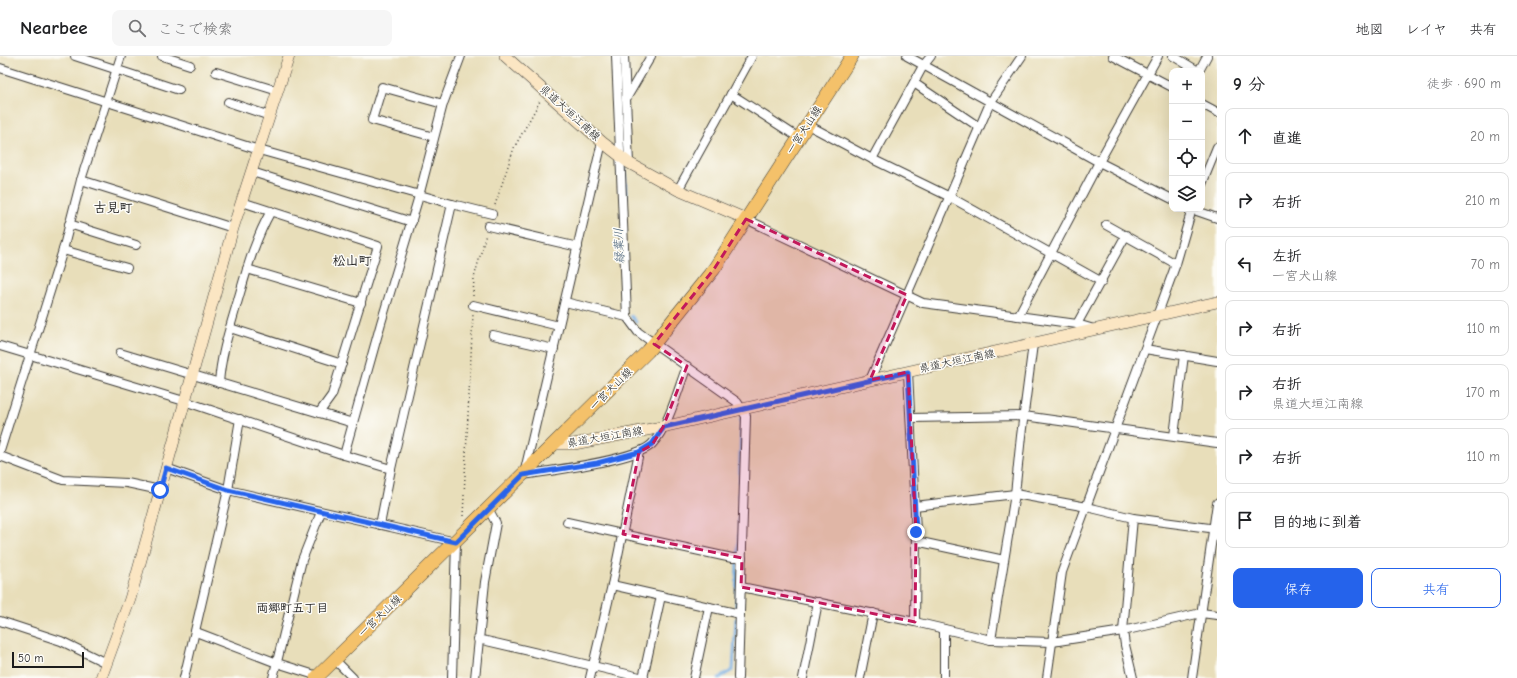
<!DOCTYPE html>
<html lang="ja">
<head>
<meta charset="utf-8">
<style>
	:root { --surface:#fff; --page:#f6f6f6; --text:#202124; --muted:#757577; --line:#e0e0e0; --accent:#2563eb }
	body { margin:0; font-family:"Comic Neue","Klee One",sans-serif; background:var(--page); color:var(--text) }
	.controls { position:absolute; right:12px; top:12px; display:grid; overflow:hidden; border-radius:8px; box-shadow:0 4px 16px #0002 }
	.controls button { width:36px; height:36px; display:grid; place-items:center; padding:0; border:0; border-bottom:1px solid var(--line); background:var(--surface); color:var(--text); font:20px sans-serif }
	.scale { position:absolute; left:12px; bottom:10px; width:72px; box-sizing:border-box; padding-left:4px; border:2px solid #1c1c1c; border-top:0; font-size:11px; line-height:14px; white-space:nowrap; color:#1c1c1c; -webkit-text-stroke:3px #fdfcf7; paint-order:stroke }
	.stop { position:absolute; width:12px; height:12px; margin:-9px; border:3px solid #2563eb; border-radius:50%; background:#fff }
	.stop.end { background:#2563eb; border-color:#fff; box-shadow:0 1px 4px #0008 }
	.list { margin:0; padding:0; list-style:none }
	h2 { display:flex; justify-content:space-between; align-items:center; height:52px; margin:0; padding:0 16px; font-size:17px }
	h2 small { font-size:13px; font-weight:400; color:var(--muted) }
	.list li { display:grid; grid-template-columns:26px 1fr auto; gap:12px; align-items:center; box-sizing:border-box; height:56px; margin:0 8px 8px; padding:0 8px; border:1px solid var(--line); border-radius:8px }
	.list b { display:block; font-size:15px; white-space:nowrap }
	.list p { margin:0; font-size:13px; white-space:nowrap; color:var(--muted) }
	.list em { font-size:13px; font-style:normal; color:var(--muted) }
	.actions { display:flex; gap:8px; padding:12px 16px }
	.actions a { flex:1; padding:9px 0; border:1px solid var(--accent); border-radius:8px; text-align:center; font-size:14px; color:var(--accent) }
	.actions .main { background:var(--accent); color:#fff }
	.icon { flex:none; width:22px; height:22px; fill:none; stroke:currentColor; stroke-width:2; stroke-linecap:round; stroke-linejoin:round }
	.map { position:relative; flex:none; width:1217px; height:622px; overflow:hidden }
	header { display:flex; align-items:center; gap:24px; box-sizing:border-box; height:56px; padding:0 20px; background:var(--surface); border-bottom:1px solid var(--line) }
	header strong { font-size:19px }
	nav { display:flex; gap:22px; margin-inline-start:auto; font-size:14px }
	.search { width:280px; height:36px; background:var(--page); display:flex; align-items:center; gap:10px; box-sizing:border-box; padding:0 14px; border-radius:8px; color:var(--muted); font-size:15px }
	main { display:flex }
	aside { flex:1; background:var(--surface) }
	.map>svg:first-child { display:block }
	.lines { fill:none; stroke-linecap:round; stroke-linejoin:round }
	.stream { stroke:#72ace2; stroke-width:3 }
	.street-casing { stroke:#3b3934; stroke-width:10 }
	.secondary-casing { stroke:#3b3934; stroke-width:12 }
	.primary-casing { stroke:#3b3934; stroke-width:14 }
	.path { stroke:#3b3934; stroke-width:1.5; stroke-dasharray:1 3; stroke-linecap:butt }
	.street { stroke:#fff; stroke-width:8 }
	.secondary { stroke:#fbe6c3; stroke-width:11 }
	.primary { stroke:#f4c16a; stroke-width:13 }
	.route { stroke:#2563eb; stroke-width:5 }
	.marked { fill:#c2185b; fill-opacity:0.2; stroke:#c2185b; stroke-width:3; stroke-dasharray:8 5; stroke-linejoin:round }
	.labels { text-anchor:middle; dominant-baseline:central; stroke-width:3; stroke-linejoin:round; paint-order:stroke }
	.street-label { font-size:11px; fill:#1c1c1c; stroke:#fdfcf7 }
	.water-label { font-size:12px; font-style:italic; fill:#435d75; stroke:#fdfcf7 }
	.neighbourhood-label { font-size:12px; font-weight:bold; fill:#1c1c1c; stroke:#fdfcf7 }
	.quarter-label { font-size:13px; font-weight:bold; fill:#1c1c1c; stroke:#fdfcf7 }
</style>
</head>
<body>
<header>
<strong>Nearbee</strong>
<div class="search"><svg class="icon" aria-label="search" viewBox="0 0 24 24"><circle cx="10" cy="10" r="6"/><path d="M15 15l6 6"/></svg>ここで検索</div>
<nav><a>地図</a><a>レイヤ</a><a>共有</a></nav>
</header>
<main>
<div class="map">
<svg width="1217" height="622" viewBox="0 0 1217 622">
	<rect width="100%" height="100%" fill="#fdfcf7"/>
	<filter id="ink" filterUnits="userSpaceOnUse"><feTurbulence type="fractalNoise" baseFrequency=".025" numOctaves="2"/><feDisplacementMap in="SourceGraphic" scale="8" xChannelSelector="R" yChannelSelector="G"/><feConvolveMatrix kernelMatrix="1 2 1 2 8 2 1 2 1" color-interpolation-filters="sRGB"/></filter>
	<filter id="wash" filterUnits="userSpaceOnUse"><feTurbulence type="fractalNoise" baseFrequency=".012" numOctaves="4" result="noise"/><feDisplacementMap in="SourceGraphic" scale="16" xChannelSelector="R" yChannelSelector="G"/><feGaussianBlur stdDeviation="0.9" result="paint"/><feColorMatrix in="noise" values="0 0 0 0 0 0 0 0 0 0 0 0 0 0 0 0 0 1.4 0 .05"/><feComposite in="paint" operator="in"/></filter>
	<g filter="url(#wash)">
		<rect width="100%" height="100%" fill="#e8deba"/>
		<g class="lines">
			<g class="stream">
				<polyline points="625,111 626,143"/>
				<polyline points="631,260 636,266"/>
				<polyline points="738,498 741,362"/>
				<polyline points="736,555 737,508"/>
				<polyline points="719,622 733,614 736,563"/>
			</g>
		</g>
	</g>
	<g filter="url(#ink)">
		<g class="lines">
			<g class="street-casing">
				<g id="street">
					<polyline points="75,0 179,34"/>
					<polyline points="162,0 190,9"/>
					<polyline points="616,0 627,261 638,276 737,346 746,360 738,622"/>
					<polyline points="624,0 629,107"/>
					<polyline points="907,0 1099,106 1172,143"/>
					<polyline points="1113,0 1172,31"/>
					<polyline points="1173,0 1198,15"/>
					<polyline points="0,12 259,94 452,148 391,413"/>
					<polyline points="1199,15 1207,0"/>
					<polyline points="216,16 278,35"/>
					<polyline points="914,27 979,71"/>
					<polyline points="731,38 799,82"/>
					<polyline points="626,43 651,0"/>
					<polyline points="228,46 270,60"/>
					<polyline points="1202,48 1217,56"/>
					<polyline points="808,69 872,103 950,141 1102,226"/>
					<polyline points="434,81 372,64 382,31 443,48"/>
					<polyline points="872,103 923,10 931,0"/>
					<polyline points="252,116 412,166"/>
					<polyline points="81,124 233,172"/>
					<polyline points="1202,128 1217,91"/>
					<polyline points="678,134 752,0"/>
					<polyline points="242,146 378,190 332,339 319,357"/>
					<polyline points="452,148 492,158"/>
					<polyline points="1191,153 1217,162"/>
					<polyline points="746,163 923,247 1077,268 1094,273"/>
					<polyline points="69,168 136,189"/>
					<polyline points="1106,169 1176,208"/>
					<polyline points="488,170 578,191"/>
					<polyline points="63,194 127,212"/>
					<polyline points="247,213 361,247"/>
					<polyline points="565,246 627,261"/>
					<polyline points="473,249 559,270"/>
					<polyline points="1018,260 1099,106 1158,0"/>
					<polyline points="1077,268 1126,179"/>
					<polyline points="230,272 342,308"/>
					<polyline points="493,279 554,293"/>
					<polyline points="0,290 184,345 344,399 391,413 380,469"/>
					<polyline points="1145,293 1217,305"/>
					<polyline points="120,297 353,367"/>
					<polyline points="908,316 916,476 915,566"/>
					<polyline points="870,324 990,47 1022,0"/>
					<path d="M219,327C221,298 230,272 238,244C247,213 255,183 271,155"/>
					<polyline points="911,362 1024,360 1217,387"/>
					<polyline points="1174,380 1184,299"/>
					<polyline points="0,395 63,194 81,124 121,0"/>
					<polyline points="344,399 381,267 419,140 443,48 461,0"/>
					<polyline points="0,400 63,424 127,427 160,434"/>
					<polyline points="166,412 228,434 456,486 452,622"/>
					<polyline points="525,414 602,86"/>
					<path d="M523,419C548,415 637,404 652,388C669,370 678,333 687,310"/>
					<polyline points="915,450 1015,438 1087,451 1133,462 1217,473"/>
					<polyline points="1133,462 1123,575 1125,589 1133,622"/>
					<polyline points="567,466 732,502 742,502"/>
					<polyline points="916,485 1004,504"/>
					<polyline points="612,529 740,558"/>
					<polyline points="741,531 915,566 991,584 1052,586 1123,575 1201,557 1217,559"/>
					<polyline points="0,565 61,585 106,607"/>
					<polyline points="944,573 944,622"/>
					<polyline points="196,576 277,607 318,620"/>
					<polyline points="478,583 644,622"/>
					<polyline points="991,584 1015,438 1021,380 1033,288"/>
					<polyline points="335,604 353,622"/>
					<polyline points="184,622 228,434 240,363"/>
					<polyline points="273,622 302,504 321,456"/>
					<polyline points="475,622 485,526 496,467 489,454"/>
					<polyline points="590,622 612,529 639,396"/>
					<polyline points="643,622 661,540"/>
					<polyline points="694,622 709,551"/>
					<polyline points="803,622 818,546"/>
					<polyline points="860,622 873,557"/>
					<polyline points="1047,622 1062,516 1157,260 1176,208 1192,153"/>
					<polyline points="1192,622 1217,447"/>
				</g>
			</g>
			<g class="secondary-casing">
				<g id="secondary">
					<polyline points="505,0 602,86 629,107 678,134 746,163"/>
					<polyline points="556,388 574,388 667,370 1217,246"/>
					<polyline points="101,622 130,543 233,172 289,0"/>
				</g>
			</g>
			<g class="primary-casing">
				<polyline id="primary" points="316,622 648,295 714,213 852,0"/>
			</g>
			<g class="path">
				<polyline points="495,149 514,92 540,45"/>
				<polyline points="473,240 474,222 486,178"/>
				<polyline points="463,460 473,258"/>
			</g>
			<use href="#street" class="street"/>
			<use href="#secondary" class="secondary"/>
			<use href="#primary" class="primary"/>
		</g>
	</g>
	<g class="lines" filter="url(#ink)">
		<polyline class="route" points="160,434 166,412 228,434 456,486 523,419 597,407 639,396 652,388 664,371 908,316 916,476"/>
	</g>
	<path class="marked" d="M746,163L907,239L870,324L908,316L916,476L915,566L741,531L742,502L623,478L639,396L652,389L663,371L687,310L654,288L714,213Z"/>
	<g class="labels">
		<g class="street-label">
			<text transform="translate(570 57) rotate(42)">県道大垣江南線</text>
			<text transform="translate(804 74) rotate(-57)">一宮犬山線</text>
			<text transform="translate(957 305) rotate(-12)">県道大垣江南線</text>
			<text transform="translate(611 333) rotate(-45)">一宮犬山線</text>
			<text transform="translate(605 381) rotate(-10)">県道大垣江南線</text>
			<text transform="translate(380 560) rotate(-44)">一宮犬山線</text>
		</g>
		<g class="water-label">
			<text transform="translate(619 190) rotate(-92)">縁葉川</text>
		</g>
		<g class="neighbourhood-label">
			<text x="292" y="552">両郷町五丁目</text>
		</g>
		<g class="quarter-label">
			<text x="113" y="151">古見町</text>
			<text x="352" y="204">松山町</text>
		</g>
	</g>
</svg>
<div class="controls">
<button>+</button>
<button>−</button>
<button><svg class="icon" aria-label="locate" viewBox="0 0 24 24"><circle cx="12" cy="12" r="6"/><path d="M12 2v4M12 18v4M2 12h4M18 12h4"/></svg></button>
<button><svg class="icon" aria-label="layers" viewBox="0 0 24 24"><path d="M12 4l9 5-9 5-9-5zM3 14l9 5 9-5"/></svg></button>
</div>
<div class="scale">50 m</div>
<div class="stop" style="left:160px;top:434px"></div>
<div class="stop end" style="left:916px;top:476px"></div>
</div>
<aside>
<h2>9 分<small>徒歩 · 690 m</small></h2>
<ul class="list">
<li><svg class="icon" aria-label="ahead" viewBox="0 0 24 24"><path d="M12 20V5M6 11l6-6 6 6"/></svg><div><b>直進</b></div><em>20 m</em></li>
<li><svg class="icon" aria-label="right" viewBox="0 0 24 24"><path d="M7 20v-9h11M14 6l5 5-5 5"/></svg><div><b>右折</b></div><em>210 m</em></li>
<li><svg class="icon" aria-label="left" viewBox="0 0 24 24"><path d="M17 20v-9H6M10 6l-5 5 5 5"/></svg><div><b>左折</b><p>一宮犬山線</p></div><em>70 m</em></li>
<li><svg class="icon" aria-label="right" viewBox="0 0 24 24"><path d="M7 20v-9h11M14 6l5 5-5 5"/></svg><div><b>右折</b></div><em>110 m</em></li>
<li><svg class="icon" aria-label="right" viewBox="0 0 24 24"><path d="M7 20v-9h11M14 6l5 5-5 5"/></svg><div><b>右折</b><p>県道大垣江南線</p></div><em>170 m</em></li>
<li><svg class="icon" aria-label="right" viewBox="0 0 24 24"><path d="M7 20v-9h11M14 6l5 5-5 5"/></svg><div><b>右折</b></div><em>110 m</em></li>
<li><svg class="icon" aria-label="arrive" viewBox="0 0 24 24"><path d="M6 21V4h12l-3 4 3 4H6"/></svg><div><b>目的地に到着</b></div></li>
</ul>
<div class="actions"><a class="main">保存</a><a>共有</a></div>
</aside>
</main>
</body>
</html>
